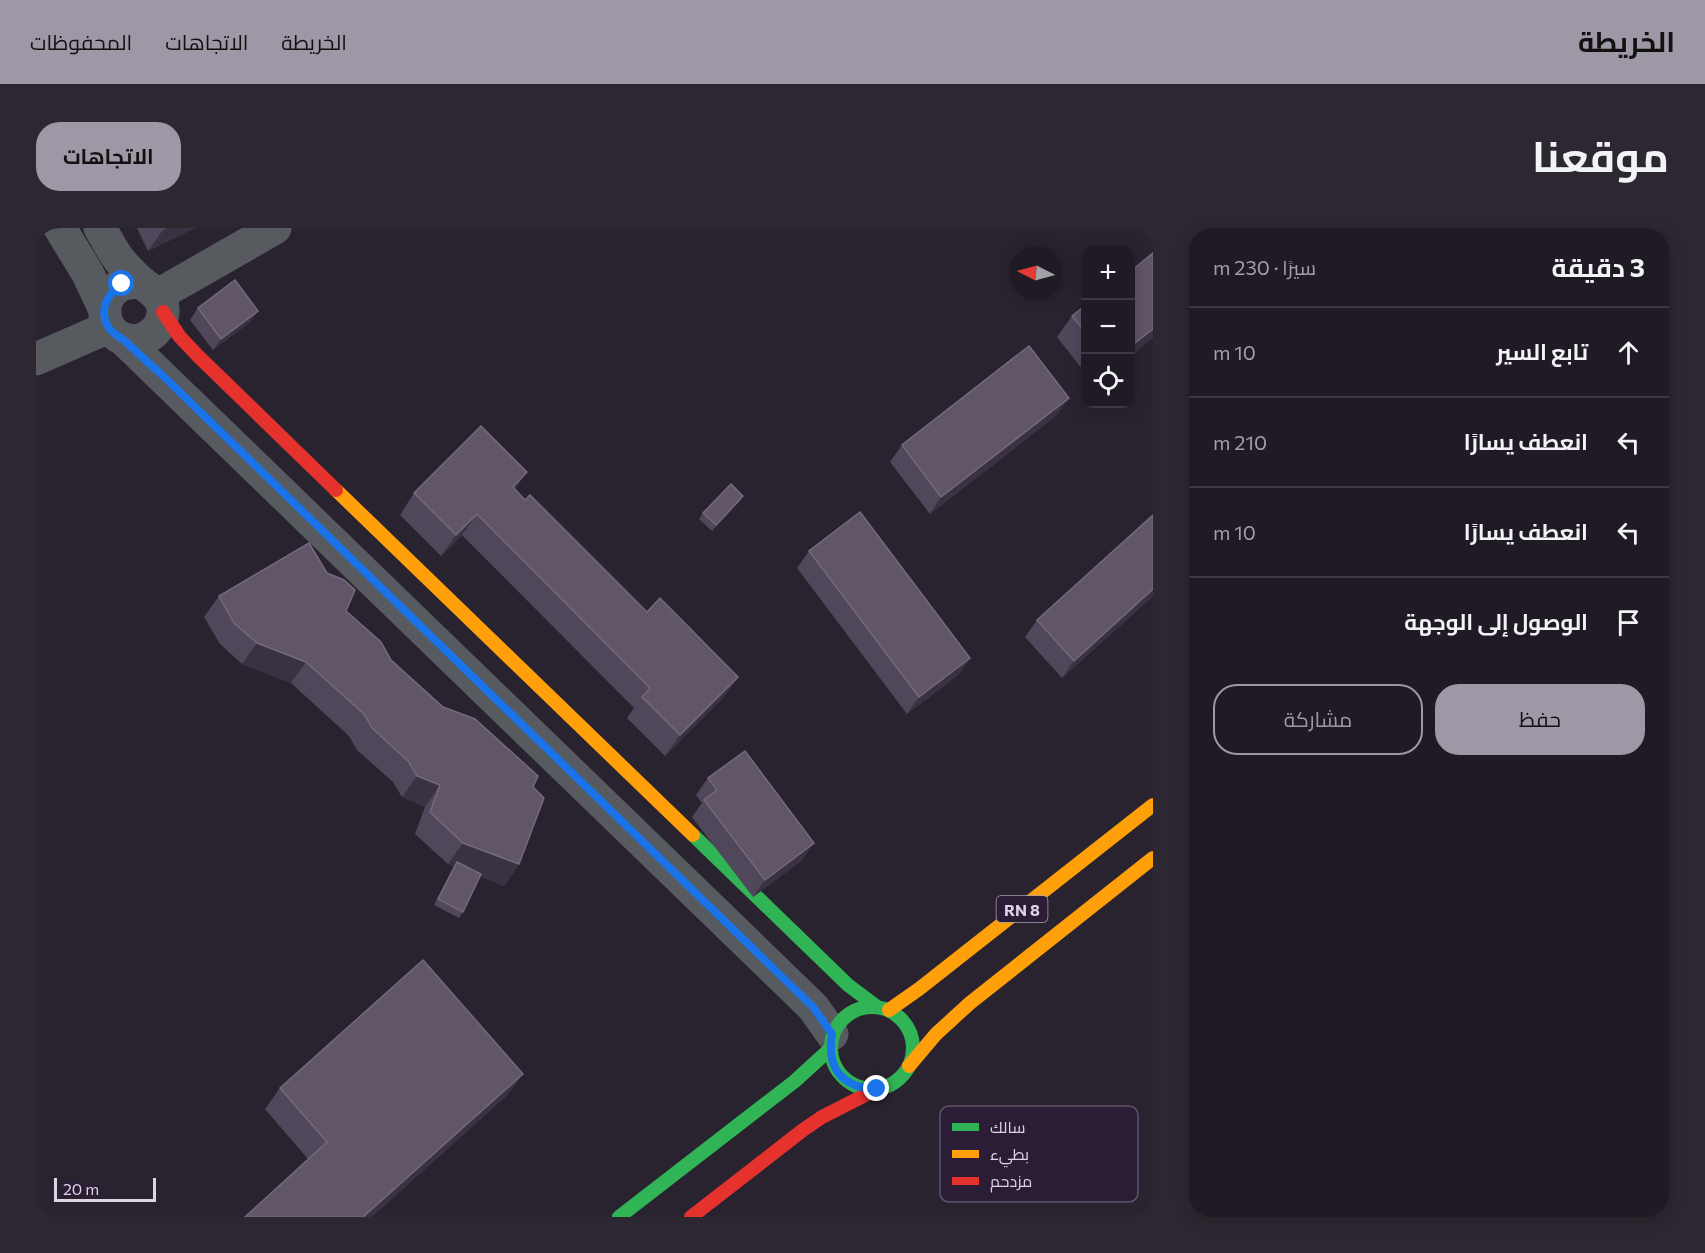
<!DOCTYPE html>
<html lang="ar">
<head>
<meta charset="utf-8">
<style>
	:root { --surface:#1f1a23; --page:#2c2730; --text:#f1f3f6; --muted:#a1a1a6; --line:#3c3841; --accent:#9e97a5 }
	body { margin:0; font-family:Commissioner,Cairo,sans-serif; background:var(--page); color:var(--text); direction:rtl }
	.controls { position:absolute; right:18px; top:18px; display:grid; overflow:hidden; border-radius:12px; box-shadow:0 3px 15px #0003 }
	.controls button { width:54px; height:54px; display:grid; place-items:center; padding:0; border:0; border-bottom:2px solid var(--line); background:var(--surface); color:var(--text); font:30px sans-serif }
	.compass { position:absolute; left:973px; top:18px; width:54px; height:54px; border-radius:50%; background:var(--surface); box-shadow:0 3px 15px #0003; rotate:276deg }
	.scale { position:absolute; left:18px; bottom:15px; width:102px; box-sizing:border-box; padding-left:6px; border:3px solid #ddd5e5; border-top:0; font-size:16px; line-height:21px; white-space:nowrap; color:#ddd5e5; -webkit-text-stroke:4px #2a1d35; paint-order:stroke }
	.stop { position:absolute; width:18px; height:18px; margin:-14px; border:4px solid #1a73e8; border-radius:50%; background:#fff }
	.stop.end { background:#1a73e8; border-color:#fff; box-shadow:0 2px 6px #0008 }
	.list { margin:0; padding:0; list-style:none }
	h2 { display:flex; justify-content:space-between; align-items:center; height:78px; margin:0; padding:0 24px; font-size:26px }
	h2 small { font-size:20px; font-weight:400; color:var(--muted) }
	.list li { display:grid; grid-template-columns:39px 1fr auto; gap:18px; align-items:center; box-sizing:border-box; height:90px; padding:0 24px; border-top:2px solid var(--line) }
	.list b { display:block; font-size:22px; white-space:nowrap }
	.list em { font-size:20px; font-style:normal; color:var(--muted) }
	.actions { display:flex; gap:12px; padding:18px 24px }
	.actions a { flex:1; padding:14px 0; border:2px solid var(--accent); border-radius:24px; text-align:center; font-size:21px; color:var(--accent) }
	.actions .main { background:var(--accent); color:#111 }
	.icon { flex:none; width:33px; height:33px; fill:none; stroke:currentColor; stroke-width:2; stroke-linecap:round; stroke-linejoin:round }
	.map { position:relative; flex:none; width:1117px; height:989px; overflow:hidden; direction:ltr; border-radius:24px }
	header { display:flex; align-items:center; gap:36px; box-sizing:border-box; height:84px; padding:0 30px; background:var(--accent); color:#111 }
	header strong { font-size:28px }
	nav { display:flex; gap:33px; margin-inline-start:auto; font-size:21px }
	.intro { display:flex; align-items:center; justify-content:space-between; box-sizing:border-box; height:144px; padding:0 36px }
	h1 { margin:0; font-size:42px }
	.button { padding:15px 27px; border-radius:24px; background:var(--accent); color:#111; font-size:21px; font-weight:700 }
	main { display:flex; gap:36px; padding:0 36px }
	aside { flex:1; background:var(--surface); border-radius:24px; box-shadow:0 3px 15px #0003 }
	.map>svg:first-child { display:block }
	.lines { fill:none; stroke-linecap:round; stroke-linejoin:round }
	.street { stroke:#575a5e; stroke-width:33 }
	.fast { stroke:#30b455; stroke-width:14 }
	.slow { stroke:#ff9f0a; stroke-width:14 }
	.jam { stroke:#e5322d; stroke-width:14 }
	.wall { fill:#51475a }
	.shaded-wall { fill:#3a3242 }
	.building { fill:#605668; stroke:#736a7c; stroke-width:1.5 }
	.route { stroke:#1a73e8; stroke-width:8 }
	.labels { text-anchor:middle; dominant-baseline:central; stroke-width:5; stroke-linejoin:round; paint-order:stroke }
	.shield { fill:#2a1d35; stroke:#a79eb0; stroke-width:1.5 }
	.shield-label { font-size:16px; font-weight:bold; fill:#ddd5e5 }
	.key { fill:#2a1d35; stroke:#60546a; stroke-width:1.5 }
	.key-label { font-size:16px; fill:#ddd5e5 }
</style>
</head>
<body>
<header>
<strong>الخريطة</strong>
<nav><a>الخريطة</a><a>الاتجاهات</a><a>المحفوظات</a></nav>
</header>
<div class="intro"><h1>موقعنا</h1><a class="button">الاتجاهات</a></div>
<main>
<aside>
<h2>3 دقيقة<small>سيرًا · 230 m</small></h2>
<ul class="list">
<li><svg class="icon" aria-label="ahead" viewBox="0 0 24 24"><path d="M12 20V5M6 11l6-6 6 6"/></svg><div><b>تابع السير</b></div><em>10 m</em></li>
<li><svg class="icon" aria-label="left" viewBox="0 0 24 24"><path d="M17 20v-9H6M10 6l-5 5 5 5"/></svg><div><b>انعطف يسارًا</b></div><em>210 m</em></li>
<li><svg class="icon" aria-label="left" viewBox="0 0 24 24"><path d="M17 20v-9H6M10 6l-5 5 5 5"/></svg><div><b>انعطف يسارًا</b></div><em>10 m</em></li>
<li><svg class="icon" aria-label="arrive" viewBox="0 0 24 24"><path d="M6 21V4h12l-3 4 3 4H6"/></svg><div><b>الوصول إلى الوجهة</b></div></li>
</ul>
<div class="actions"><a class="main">حفظ</a><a>مشاركة</a></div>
</aside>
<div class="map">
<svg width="1117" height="989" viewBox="0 0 1117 989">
	<rect width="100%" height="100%" fill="#29232f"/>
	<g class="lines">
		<g class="street">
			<polyline points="24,0 52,46 68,80"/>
			<path d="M64,0C71,11 77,25 86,35C92,42 99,49 106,55C121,66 133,74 124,96C120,104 112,110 103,112C60,119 54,49 106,55"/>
			<polyline points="122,67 239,0"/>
			<polyline points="87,111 777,779 796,806"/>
			<polyline points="0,131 73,99"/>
		</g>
		<g class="fast">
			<polyline points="657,607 812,757 840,778"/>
			<circle cx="836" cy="820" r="41"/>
			<polyline points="583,989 759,853 794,821"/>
		</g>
		<g class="slow">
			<polyline points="300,262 657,607"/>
			<polyline points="853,782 883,761 1117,577"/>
			<polyline points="873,838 900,806 934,775 1117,630"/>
		</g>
		<g class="jam">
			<polyline points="127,84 144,109 162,128 300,262"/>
			<polyline points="655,989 767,902 786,889 841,861"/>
		</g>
	</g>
	<g class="wall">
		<polygon points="101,0 159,0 112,23"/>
		<polygon points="1050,77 1050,146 1021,109 1036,88"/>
		<polygon points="162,80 222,83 214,94 177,122 154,92"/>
		<polygon points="1021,187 894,286 854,234 866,217"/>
		<polygon points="479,262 611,384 702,449 687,470 629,528 591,490 598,480 426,307 405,328 364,287 378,265"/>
		<polygon points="707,268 703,274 676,303 663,291 667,285"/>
		<polygon points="1117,287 1117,368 1026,450 989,409 1001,392"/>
		<polygon points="773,323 934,430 922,447 871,486 761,340"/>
		<polygon points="183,368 310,383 355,432 497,559 483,636 468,658 444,648 427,684 423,690 398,677 418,638 412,636 379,606 389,579 366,569 357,554 321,522 313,508 255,455 206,436 184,416 168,389"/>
		<polygon points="672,550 778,615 766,632 717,669 656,589 666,575 660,567"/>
		<polygon points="244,860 472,867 272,931 229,881"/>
	</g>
	<g class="shaded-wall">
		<polygon points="131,0 159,0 112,23 127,2"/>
		<polygon points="222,83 214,94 177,122 185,111"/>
		<polygon points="1117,101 1117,110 1095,128 1095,118"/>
		<polygon points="1033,170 1021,187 894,286 905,269"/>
		<polygon points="491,244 476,266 477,259"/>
		<polygon points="707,268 703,274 676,303 680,297"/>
		<polygon points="441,286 426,307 405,328 420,307"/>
		<polygon points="1117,361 1117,368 1026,450 1038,433"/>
		<polygon points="221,415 270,434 255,455 206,436"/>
		<polygon points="934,430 922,447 871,486 883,469"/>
		<polygon points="702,449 687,470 629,528 644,507"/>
		<polygon points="381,548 404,557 389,579 366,569"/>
		<polygon points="427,615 483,636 468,658 418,639 421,634 418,638 412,636"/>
		<polygon points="778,615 766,632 717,669 729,652"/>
		<polygon points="487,846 472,867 336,989 327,989"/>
	</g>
	<g class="building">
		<polygon points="1117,25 1117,101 1095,118 1095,43"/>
		<polygon points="199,52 222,83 185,111 162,80"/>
		<polygon points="1050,77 1050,106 1036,88"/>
		<polygon points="993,118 1033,170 905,269 866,217"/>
		<polygon points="445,198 491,244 477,259 489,272 494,267 611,384 624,370 702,449 644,507 606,469 614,460 441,286 420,307 378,265"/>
		<polygon points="695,256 707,268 680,297 667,285"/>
		<polygon points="824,284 934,430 883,469 773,323"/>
		<polygon points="1117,287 1117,361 1038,433 1001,392"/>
		<polygon points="273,315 291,345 308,352 319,362 310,383 345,414 355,432 407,479 439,491 502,548 497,559 508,570 483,636 427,615 394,584 404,557 381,548 372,533 336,500 328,486 270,434 221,415 198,395 183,368"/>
		<polygon points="709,523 778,615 729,652 668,572 681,562 672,550"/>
		<polygon points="421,634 445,646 427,684 402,671"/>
		<polygon points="387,732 487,846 327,989 209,989 291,914 244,860"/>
	</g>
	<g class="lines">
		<path class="route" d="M86,56C71,66 62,83 73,100C78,107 86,110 91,115C102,125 112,135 123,144L777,779L796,806C790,840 806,860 841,861"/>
	</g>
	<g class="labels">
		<rect class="shield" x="960.5" y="668" width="51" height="26" rx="4.5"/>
		<g class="shield-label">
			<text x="986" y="681">RN 8</text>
		</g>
	</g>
	<rect x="904" y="878" width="198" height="96" rx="9" class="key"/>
	<rect x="916" y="895" width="27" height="8" fill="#30b455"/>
	<rect x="916" y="922" width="27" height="8" fill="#ff9f0a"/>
	<rect x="916" y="949" width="27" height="8" fill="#e5322d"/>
	<g class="key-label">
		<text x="954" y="905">سالك</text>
		<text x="954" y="932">بطيء</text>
		<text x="954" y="959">مزدحم</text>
	</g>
</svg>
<div class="controls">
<button>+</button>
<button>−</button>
<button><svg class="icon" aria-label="locate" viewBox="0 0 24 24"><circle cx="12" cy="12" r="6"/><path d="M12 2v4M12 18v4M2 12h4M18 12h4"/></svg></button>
</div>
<svg class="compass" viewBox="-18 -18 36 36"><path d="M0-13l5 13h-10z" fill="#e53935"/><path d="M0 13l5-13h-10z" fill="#a1a1a6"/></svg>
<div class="scale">20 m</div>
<div class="stop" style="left:86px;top:56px"></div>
<div class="stop end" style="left:841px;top:861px"></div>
</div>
</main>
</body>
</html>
